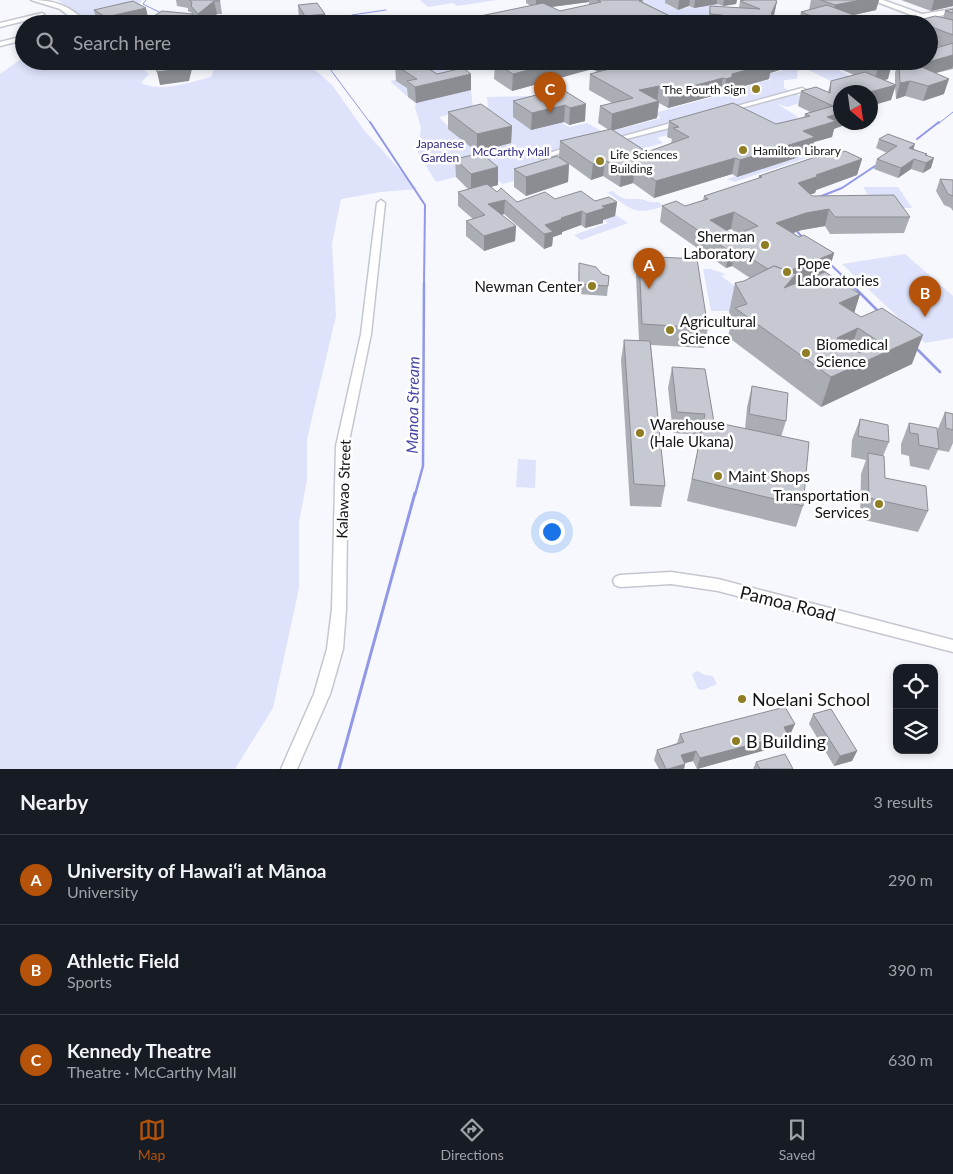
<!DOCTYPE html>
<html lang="en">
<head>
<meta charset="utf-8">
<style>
	:root { --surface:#171b24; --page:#242831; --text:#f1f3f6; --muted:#9ea1a6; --line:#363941; --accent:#b45309 }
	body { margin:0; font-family:Lato,sans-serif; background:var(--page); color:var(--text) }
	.controls { position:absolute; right:15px; bottom:15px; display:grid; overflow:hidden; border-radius:10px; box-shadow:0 2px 8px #0003 }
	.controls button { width:45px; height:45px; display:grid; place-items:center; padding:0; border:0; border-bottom:1px solid var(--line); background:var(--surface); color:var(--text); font:25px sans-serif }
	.compass { position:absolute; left:833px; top:85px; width:45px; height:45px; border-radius:50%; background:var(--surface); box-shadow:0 2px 8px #0003; rotate:151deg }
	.you { position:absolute; left:551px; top:531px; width:18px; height:18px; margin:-12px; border:4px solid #fff; border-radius:50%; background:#1a73e8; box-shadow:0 0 0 8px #1a73e833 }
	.badge { display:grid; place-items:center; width:32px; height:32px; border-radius:50%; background:var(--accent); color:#fff; font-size:16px; font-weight:700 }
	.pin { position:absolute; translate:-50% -41px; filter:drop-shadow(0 1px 2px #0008) }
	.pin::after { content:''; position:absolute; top:26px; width:18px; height:15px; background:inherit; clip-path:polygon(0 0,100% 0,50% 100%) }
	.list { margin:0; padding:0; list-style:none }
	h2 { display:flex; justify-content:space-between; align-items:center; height:65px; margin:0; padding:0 20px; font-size:21px }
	h2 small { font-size:16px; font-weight:400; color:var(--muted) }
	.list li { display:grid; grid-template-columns:32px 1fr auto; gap:15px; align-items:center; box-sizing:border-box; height:90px; padding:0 20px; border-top:1px solid var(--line) }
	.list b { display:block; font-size:19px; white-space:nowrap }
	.list p { margin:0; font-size:16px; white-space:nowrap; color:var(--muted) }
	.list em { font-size:16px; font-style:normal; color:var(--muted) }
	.icon { flex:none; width:28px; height:28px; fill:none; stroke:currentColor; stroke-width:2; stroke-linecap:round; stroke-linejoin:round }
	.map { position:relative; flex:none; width:953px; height:769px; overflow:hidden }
	.search { position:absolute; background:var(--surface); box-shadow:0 2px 8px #0003; left:15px; right:15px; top:15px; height:55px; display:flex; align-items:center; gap:12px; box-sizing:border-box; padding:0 18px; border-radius:28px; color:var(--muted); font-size:19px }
	.sheet { height:335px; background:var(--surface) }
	nav { display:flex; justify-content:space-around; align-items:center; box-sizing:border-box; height:70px; border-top:1px solid var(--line); background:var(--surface); font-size:14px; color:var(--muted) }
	nav a { display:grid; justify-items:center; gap:2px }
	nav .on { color:var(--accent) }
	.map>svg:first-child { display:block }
	.green { fill:#dee2fa }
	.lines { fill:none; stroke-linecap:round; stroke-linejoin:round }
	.stream-far3 { stroke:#9198e7; stroke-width:1 }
	.stream-far2 { stroke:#9198e7; stroke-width:2 }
	.stream-far1 { stroke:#9198e7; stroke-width:2.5 }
	.stream { stroke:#9198e7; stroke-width:3 }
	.street-casing { stroke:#c5c7d0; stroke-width:3 }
	.secondary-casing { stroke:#c5c7d0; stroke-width:3 }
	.street { fill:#fff; fill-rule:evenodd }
	.secondary { fill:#fff; fill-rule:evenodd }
	.wall { fill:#abadb5; fill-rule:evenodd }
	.shaded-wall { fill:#8b8d93 }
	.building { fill:#c7c9d2; stroke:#8b8d93; fill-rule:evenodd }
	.poi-dot { fill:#907e25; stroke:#fff; stroke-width:2 }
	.labels { text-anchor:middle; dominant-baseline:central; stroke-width:5; stroke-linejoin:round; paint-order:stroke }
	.far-poi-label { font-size:12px; fill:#151519; stroke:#fff; text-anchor:start }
	.far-park-label { font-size:12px; fill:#2f2882; stroke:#fff }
	.poi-label { font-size:15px; fill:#151519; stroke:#fff; text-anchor:start }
	.street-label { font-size:15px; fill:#151519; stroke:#fff }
	.water-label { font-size:16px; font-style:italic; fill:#4847a4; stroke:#fff }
	.near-street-label { font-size:18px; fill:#151519; stroke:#fff }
	.near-poi-label { font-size:18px; fill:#151519; stroke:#fff; text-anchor:start }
</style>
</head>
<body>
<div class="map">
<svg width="953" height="769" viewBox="0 0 953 769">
	<rect width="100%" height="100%" fill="#f7f8fe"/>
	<g class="green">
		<polygon points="58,0 142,0 136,8 87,19"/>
		<polygon points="420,0 497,0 457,6 453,3 428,7"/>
		<polygon points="640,0 668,0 667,5 678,10 690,7 699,7 708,0 719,5 728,22 702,20 702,24 458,24 642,4 643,0"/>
		<path d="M24,57V61H115L113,65L142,68L149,74L141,83C161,93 191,82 211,77L216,65L220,61H305L332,85L364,130L417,189L381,192L341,199L332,244L336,316L307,439V480L299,522V588L273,708L235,769H0V74Z"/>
		<path d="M778,61H799L797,79L784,80V88L809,100L787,107L776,103L798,117L786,127L729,117L657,138L663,143L637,150L604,143L540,161L552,171L502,184L500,181L495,183L475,172L436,182L418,153L421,128L415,107L416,103L471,90L473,108L439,117L448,126L456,115L488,107L487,97L530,96L544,106L531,130L562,123L569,127L587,123L605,133L661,118L654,113L717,96L721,97L731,95L732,91L768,80L771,81L770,78L748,67C760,70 774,77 784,69L772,63Z"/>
		<polygon points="811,61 842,61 828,65 853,77 836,84 809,70"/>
		<polygon points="453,62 463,69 408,97 390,81 414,75 425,67"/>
		<polygon points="814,152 819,154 734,182 727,179"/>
		<polygon points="863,187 898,187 912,208 876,208"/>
		<path d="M613,191C621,200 627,199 638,199C646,199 649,204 658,202L664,206C634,216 632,210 607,192Z"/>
		<polygon points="582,193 628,223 581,240 574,235 608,223 580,204"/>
		<polygon points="905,254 953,296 953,338 925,343 842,264"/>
		<polygon points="703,269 710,269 726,274 721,276 752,298 734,311 711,311"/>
		<polygon points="518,459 536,460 535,488 516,487"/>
		<polygon points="697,671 705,675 713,676 717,684 703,690 698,689 692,674"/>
	</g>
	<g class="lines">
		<g class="stream-far3">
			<polyline points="146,0 143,4 161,13"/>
			<polyline points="352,15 386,10"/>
			<polyline points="324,61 371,124"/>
			<polyline points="938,124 953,112"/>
		</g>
		<g class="stream-far2">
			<polyline points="370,122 425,205 424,284"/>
			<polyline points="917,139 939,122"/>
			<polyline points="819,197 842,188 875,166"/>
			<polyline points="795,229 803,238"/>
			<polyline points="829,263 851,284"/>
		</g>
		<g class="stream-far1">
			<polyline points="850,283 878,311"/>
			<polyline points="916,348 940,372"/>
			<polyline points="415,495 423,466 424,283"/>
		</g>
		<polyline class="stream" points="339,769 415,493"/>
		<g class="street-casing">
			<g id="street">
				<polygon points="42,13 44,14 44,16 0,27 0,23"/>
				<polygon points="24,36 24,40 0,46 0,42"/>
				<polygon points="802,88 806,90 804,91 726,112 722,110"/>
				<polygon points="682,120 686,122 685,124 610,143 606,141"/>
				<polygon points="570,146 577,148 542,159 538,157"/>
				<polygon points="381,200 385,203 371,334 348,446 346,609 343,649 330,694 297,769 281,769 314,694 327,649 332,609 336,446 361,334 377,203"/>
				<polygon points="671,572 718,579 953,640 953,652 718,591 671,584 620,587 615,585 613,581 615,577 620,575"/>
			</g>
		</g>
		<g class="secondary-casing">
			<g id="secondary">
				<path d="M31,0C55,0 71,6 88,24H79L60,9Z"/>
				<polygon points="872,0 883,0 922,14 953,9 953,13 930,18 953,26 953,31"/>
				<polygon points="480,17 483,17 483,21 459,24 432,24 436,22"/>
			</g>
		</g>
		<use href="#street" class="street"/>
		<use href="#secondary" class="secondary"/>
	</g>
	<g class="wall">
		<polygon points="176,0 220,0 222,14 217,14 205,24 197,24 194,20 192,13 188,11 188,8 177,6"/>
		<path d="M526,0H643V2L678,20L692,24H461V20L531,6L526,3ZM589,2V5L560,11L551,7Z"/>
		<polygon points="665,0 737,0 736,4 723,6 717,4 694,8 689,6 678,10 665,3"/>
		<polygon points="811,0 879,0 876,10 854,15 860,24 798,24 801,12 809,10"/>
		<polygon points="901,0 953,0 953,6 931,11"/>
		<polygon points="740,1 777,1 774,15 796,24 708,24 710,6 739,8"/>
		<polygon points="298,5 325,14 326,24 302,24 299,20"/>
		<polygon points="953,9 953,69 936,73 944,94 923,101 905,96 896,99 895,86 891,100 870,106 870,92 834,129 832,137 814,142 811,153 737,177 732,174 654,198 633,183 620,187 603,176 591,180 569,164 568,182 526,196 514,187 514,169 559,157 560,141 609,130 598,123 600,106 612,103 589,90 590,74 605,70 597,72 592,69 512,91 494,79 495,63 501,62 500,61 784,61 783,69 770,73 769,79 730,90 729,94 723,95 720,94 668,108 659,103 657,118 613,130 647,152 671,143 672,139 667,137 669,121 776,124 804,117 805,114 810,112 798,106 801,91 828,92 831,81 854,75 831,65 832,61 887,61 888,79 884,80 895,85 895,73 898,61 929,61 940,47 929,43 929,24 899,24 915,23 916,21 943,18 945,11"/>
		<polygon points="94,10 148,17 122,24 103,24 97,20"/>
		<polygon points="116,61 143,61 135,66 117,64"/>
		<polygon points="410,61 420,61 417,62 437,74 471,90 416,103 408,97 407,88 396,81 395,65"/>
		<polygon points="557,86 585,121 569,125 564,122 531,130 513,117 513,101 540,94 540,90"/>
		<polygon points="448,112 512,126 511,143 477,152 448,129"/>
		<polygon points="879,139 914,149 926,155 931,168 923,173 911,169 898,178 874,169 877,159 887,153 876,148"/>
		<path d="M840,153L862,159L857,175L816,190L815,193L810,194L812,196L910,217L904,233L830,234L825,226L802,230L793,233L799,237L834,253L829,270L825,272L860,294L854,313L912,364L821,407L728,337L732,319L729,312L735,283L744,281L750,278L732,266L726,268L660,222L662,206H685L703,200L704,196L758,179L759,176ZM731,229L738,234L734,235L726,230Z"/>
		<polygon points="455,159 498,185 491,187 497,192 517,202 555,199 595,201 617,202 615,216 603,220 603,223 585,228 581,225 562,232 562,234 553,237 552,246 544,249 504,214 501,215 516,226 515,241 484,251 466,236 466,221 473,219 458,206 458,192 468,189 456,177"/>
		<polygon points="940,179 953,180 953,211 951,208 944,205 936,191"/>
		<polygon points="639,256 708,328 704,348 651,345 665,486 661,507 630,506 621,360 624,340 639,340 636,276"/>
		<polygon points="579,263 602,274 609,276 607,296 578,294"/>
		<polygon points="672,367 714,422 745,429 747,407 752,386 786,421 781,437 803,506 796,527 687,501 701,435 673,433 668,388"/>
		<polygon points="945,412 953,414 953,443 949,452 938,450 929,470 910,466 909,456 901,454 901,444 909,423 937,431"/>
		<polygon points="860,419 889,442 883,456 885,478 928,511 918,532 860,519 861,474 866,460 851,457 852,440"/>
		<polygon points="813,714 857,751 852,761 834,766 809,724"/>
		<polygon points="680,734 790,735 788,735 784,745 697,769 693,761 685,763 684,769 659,769 654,760 657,750 677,743"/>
		<polygon points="756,762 793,769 753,769"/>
	</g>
	<g class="shaded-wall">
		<polygon points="536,0 589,0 589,2 536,9"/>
		<polygon points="679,0 690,0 689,6 678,10"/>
		<polygon points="695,0 717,0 717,4 694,8"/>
		<polygon points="724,0 737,0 736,4 723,6"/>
		<polygon points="861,0 879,0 876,10 831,20 835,5"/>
		<polygon points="934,0 953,0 953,6 931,11"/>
		<polygon points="214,1 217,14 205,24 200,24 198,14"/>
		<polygon points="777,1 774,15 771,14"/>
		<polygon points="146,8 148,17 122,24 108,24 106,17"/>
		<polygon points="193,14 195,24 176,24"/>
		<polygon points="325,14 326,24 306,24 305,16"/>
		<polygon points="862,18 860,24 840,24"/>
		<polygon points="516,20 516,24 496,24"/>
		<polygon points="953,55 953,66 952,68 913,80 917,65"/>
		<polygon points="134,61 143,61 135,66"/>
		<polygon points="189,61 194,61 189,81 160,85 157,72"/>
		<polygon points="564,61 593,61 592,69 512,91 513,74"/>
		<polygon points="598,61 606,61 605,70 597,72"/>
		<polygon points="764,61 784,61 783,69 770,73 769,79 730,90 729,94 723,95 726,79 732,74"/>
		<polygon points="892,64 888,79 874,83 878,67"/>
		<polygon points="471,74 471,90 416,103 415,87"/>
		<polygon points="723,78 720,94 668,108 670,92"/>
		<polygon points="949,79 944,94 923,101 928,86"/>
		<polygon points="910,81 905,96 896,99 900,83"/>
		<polygon points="896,85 891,100 870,106 870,92"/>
		<polygon points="659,86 657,102 659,101 657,118 611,131 612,114 638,107 639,90"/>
		<polygon points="586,104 585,121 569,125 570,108"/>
		<polygon points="565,105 564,122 531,130 532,113"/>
		<polygon points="840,113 840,122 853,122 834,129 832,137 814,142 811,153 737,177 740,160 803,131 827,117"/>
		<polygon points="512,126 511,143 477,152 477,134"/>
		<polygon points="915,144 912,154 909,148"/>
		<polygon points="735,158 732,174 654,198 656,181"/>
		<polygon points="934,158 931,168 923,173 926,163"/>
		<polygon points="862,159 857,175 816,190 815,193 794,200 798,183 816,175"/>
		<polygon points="914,159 911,169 898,178 901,168"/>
		<polygon points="605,160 603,176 591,180 593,164"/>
		<polygon points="569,164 568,182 526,196 526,177"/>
		<polygon points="498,167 498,185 471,192 471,174"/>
		<polygon points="635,167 633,183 620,187 621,171"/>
		<polygon points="505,200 504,214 488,219 488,204"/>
		<polygon points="617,202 615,216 603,220 603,223 585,228 586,214 602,206"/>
		<polygon points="829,209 825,226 802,230 772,240 776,223 806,213"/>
		<polygon points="582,211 581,225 562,232 562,234 553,237 552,246 544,249 545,225 561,218"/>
		<polygon points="734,212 731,229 707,237 710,220"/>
		<polygon points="516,226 515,241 484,251 484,236"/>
		<polygon points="736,249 732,266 726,268 729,251"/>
		<polygon points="834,253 829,270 793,285 788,303 778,276"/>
		<polygon points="860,294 851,323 839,303"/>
		<polygon points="858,328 848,358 837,338"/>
		<polygon points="923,335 912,364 821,407 831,377"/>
		<polygon points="795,724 790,735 788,735 784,745 697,769 700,758 784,727"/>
		<polygon points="696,751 693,761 678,765 681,755"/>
		<polygon points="857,751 852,761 834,766 840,756"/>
		<polygon points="685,764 684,769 668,769"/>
	</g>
	<g class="building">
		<polygon points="189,0 219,0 220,1 214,1 198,14 191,6 192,2"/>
		<polygon points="597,0 642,0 639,1 678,20 681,19 692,24 524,24 516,20 496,24 468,24 461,20 543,3 560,11 601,2"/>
		<polygon points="745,0 775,0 777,1 771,14 796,24 767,24 778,21 722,18 722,15 710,14 710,6 760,9 740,1"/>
		<polygon points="821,0 861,0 835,5"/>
		<polygon points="133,1 146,8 106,17 94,10"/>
		<polygon points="317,3 325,14 305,16 298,5"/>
		<polygon points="827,5 862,18 840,24 832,24 801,12"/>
		<polygon points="953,9 953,13 945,11"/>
		<polygon points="162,11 193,14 176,24 141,24"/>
		<polygon points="935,16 953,20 953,35 929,26 929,24 922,24 916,21"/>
		<polygon points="909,21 918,24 899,24"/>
		<polygon points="953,43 953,55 917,65 949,79 928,86 910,81 900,83 899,61 929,61 929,50"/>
		<polygon points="155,61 189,61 187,68 157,72"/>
		<polygon points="410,61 416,61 437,74 463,68 471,74 415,87 407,81 417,79 395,65"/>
		<polygon points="503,61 564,61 513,74 495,63"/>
		<polygon points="612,61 768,61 772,63 732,74 732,77 726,79 723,78 670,92 659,86 639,90 659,101 612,114 600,106 633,98 590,74 617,67"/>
		<polygon points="864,61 887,61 892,64 878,67"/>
		<polygon points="865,72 896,85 870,92 840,92 840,113 827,117 836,121 803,131 815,137 740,160 735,158 656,181 635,167 621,171 605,160 593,164 560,141 611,129 647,152 689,137 673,128 679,127 669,121 733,103 776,124 810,116 805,114 833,106 801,91 816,87 830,93 831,81"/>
		<polygon points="557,86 586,104 570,108 565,105 532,113 513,101 544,93 540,90"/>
		<polygon points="481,104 512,126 477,134 448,112"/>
		<polygon points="888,134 915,144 909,148 927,154 925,155 934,158 926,163 914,159 901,168 877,159 897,146 879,139"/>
		<path d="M836,150L840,153L845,151L862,159L816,175L819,176L798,183L812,196L894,195L910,217H835L829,209L806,213L776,223L799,237L804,235L834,253L789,271L774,266L768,269L736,249L729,251L662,206L676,201L685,206L708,199L704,196L762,177L759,176ZM734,212L758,226L734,235L710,220Z"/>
		<polygon points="481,153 498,167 471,174 455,159"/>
		<polygon points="557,156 569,164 526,177 514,169"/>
		<polygon points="940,179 953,180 953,196 948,194"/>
		<polygon points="487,184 497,192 501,188 517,202 545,192 555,199 581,191 595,201 609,197 617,202 602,206 605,208 586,214 582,211 561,218 563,219 545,225 553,232 544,234 505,200 488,204 516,226 484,236 466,221 485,215 458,192"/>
		<polygon points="639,256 697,259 708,328 642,324"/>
		<polygon points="579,263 596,267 602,274 609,276 608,286 579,284"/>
		<path d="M774,266L796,274L784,288L825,272L860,294L839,303L861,317L882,308L923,335L831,377L735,308L747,304L735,283L744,281ZM858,328L881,343L860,353L837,338Z"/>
		<polygon points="624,340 650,341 665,486 634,484"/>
		<polygon points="672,367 705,369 714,422 809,442 803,506 692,479 705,414 677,412"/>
		<polygon points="752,386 788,393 786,421 749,414"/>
		<polygon points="945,412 953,414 953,430 946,428"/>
		<polygon points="860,419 888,425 889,442 858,436"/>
		<polygon points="909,423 937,428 939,449 919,445 918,434 910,433"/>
		<polygon points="868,453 884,456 885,478 926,486 928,511 869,498"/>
		<polygon points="785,707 795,724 784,727 788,735 700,758 696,751 681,755 685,764 668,769 666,769 657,750 684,742 680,734"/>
		<polygon points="831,709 857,751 840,756 813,714"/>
		<polygon points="785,754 793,769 760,769 756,762"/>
	</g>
	<g class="poi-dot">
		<circle cx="756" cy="89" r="5"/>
		<circle cx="743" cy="150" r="5"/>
		<circle cx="600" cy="161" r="5"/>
		<circle cx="765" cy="245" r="5"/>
		<circle cx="787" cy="272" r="5"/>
		<circle cx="592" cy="286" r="5"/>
		<circle cx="670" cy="330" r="5"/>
		<circle cx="806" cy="353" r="5"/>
		<circle cx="640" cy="433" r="5"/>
		<circle cx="718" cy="476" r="5"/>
		<circle cx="879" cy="504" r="5"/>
		<circle cx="742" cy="699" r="5"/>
		<circle cx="736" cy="741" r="5"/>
	</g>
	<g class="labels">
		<g class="far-poi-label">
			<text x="746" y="89" text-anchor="end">The Fourth Sign</text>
			<text x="753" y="150">Hamilton Library</text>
			<text x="610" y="154">Life Sciences<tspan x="610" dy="14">Building</tspan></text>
		</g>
		<g class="far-park-label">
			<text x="440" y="143">Japanese<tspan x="440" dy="14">Garden</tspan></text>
			<text x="511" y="151">McCarthy Mall</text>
		</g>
		<g class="poi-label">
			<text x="755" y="236" text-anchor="end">Sherman<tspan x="755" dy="17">Laboratory</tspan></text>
			<text x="797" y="263">Pope<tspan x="797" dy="17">Laboratories</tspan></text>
			<text x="582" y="286" text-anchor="end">Newman Center</text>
			<text x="680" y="321">Agricultural<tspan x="680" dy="17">Science</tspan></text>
			<text x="816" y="344">Biomedical<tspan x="816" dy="17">Science</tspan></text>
			<text x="650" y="424">Warehouse<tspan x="650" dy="17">(Hale Ukana)</tspan></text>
			<text x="728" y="476">Maint Shops</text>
			<text x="869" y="495" text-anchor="end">Transportation<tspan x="869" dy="17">Services</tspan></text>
		</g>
		<g class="street-label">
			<text transform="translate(343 489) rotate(-88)">Kalawao Street</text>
		</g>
		<g class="water-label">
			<text transform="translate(412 405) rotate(-89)">Manoa Stream</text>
		</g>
		<g class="near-street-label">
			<text transform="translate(788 603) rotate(14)">Pamoa Road</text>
		</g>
		<g class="near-poi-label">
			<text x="752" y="699">Noelani School</text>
			<text x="746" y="741">B Building</text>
		</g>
	</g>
</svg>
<div class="controls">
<button><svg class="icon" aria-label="locate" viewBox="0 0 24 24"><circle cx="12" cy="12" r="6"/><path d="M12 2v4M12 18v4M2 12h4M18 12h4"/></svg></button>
<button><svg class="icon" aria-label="layers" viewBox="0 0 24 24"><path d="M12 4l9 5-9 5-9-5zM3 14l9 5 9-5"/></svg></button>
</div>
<svg class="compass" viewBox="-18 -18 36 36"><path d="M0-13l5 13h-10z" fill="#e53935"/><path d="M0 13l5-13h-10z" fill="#9ea1a6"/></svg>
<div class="you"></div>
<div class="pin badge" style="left:649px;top:289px">A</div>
<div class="pin badge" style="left:925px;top:317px">B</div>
<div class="pin badge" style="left:550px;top:113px">C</div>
<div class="search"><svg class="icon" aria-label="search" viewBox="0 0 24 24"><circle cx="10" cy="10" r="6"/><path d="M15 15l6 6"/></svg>Search here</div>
</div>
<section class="sheet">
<h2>Nearby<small>3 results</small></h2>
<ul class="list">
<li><span class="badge">A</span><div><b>University of Hawaiʻi at Mānoa</b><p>University</p></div><em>290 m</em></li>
<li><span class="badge">B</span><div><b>Athletic Field</b><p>Sports</p></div><em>390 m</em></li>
<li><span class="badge">C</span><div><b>Kennedy Theatre</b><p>Theatre · McCarthy Mall</p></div><em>630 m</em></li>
</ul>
</section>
<nav>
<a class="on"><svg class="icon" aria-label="map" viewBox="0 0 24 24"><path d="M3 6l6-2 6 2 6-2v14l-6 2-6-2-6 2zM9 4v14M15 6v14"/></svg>Map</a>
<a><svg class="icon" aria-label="directions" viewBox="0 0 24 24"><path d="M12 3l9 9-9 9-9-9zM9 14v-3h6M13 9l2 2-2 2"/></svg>Directions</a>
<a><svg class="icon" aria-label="saved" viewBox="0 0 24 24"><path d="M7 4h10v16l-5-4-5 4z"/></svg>Saved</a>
</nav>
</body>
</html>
